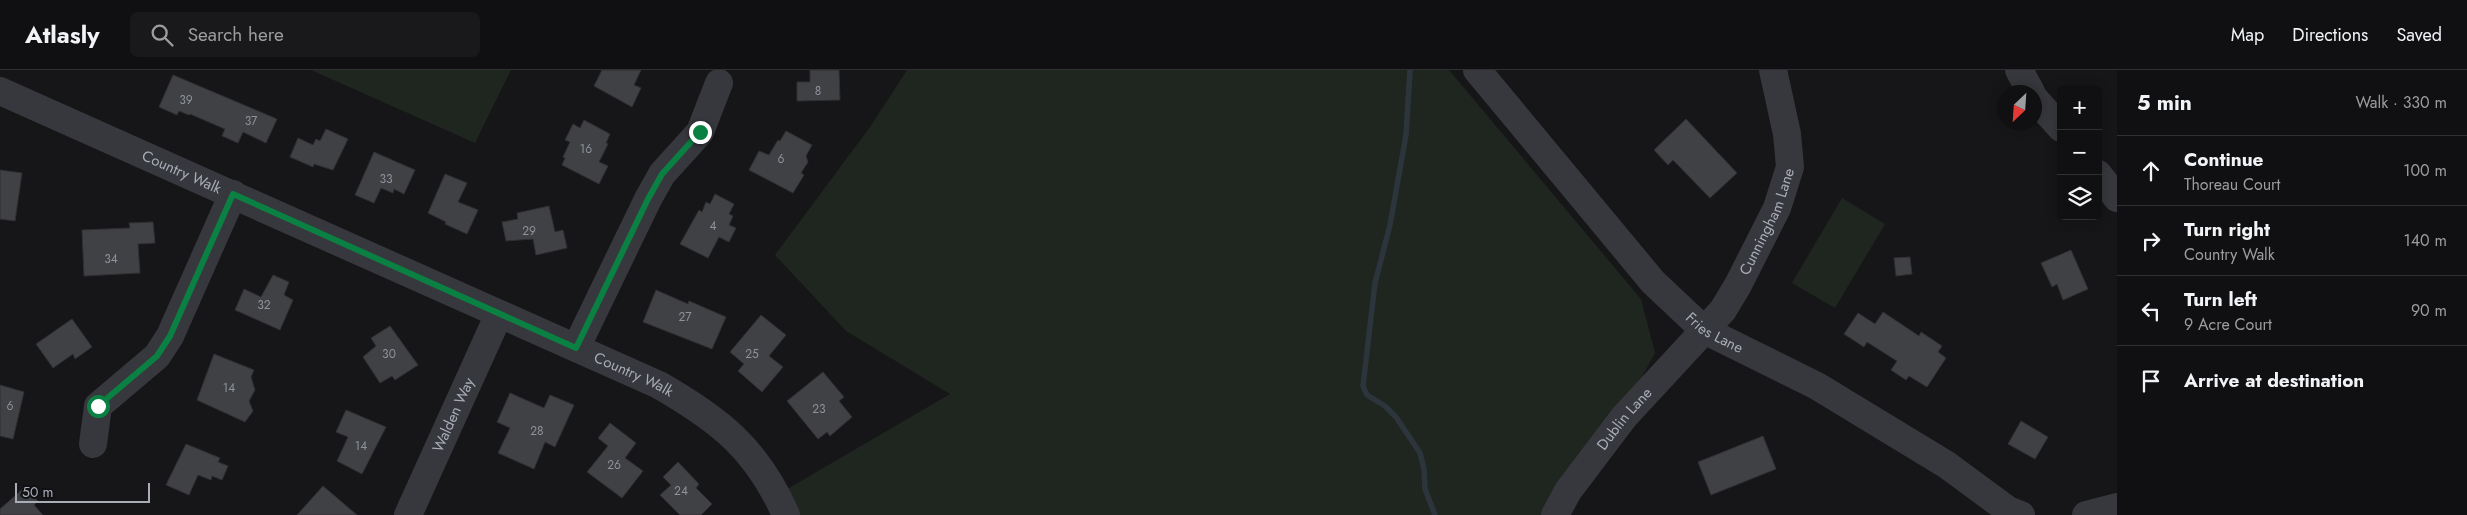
<!DOCTYPE html>
<html lang="en">
<head>
<meta charset="utf-8">
<style>
	:root { --surface:#101012; --page:#19191b; --text:#f1f3f6; --muted:#9c9d9f; --line:#303032 }
	body { margin:0; font-family:Jost,sans-serif; background:var(--page); color:var(--text) }
	.controls { position:absolute; right:15px; top:15px; display:grid; overflow:hidden; border-radius:8px; box-shadow:0 2px 12px #0003 }
	.controls button { width:45px; height:45px; display:grid; place-items:center; padding:0; border:0; border-bottom:1px solid var(--line); background:var(--surface); color:var(--text); font:25px sans-serif }
	.compass { position:absolute; left:1997px; top:15px; width:45px; height:45px; border-radius:50%; background:var(--surface); box-shadow:0 2px 12px #0003; rotate:205deg }
	.scale { position:absolute; left:15px; bottom:12px; width:135px; box-sizing:border-box; padding-left:5px; border:2px solid #a8adb8; border-top:0; font-size:14px; line-height:18px; white-space:nowrap; color:#a8adb8; -webkit-text-stroke:4px #111113; paint-order:stroke }
	.stop { position:absolute; width:15px; height:15px; margin:-11px; border:4px solid #0b8043; border-radius:50%; background:#fff }
	.stop.end { background:#0b8043; border-color:#fff; box-shadow:0 1px 5px #0008 }
	.list { margin:0; padding:0; list-style:none }
	h2 { display:flex; justify-content:space-between; align-items:center; height:65px; margin:0; padding:0 20px; font-size:21px }
	h2 small { font-size:16px; font-weight:400; color:var(--muted) }
	.list li { display:grid; grid-template-columns:32px 1fr auto; gap:15px; align-items:center; box-sizing:border-box; height:70px; padding:0 20px; border-top:1px solid var(--line) }
	.list b { display:block; font-size:19px; white-space:nowrap }
	.list p { margin:0; font-size:16px; white-space:nowrap; color:var(--muted) }
	.list em { font-size:16px; font-style:normal; color:var(--muted) }
	.icon { flex:none; width:28px; height:28px; fill:none; stroke:currentColor; stroke-width:2; stroke-linecap:round; stroke-linejoin:round }
	.map { position:relative; flex:none; width:2117px; height:445px; overflow:hidden }
	header { display:flex; align-items:center; gap:30px; box-sizing:border-box; height:70px; padding:0 25px; background:var(--surface); border-bottom:1px solid var(--line) }
	header strong { font-size:24px }
	nav { display:flex; gap:28px; margin-inline-start:auto; font-size:18px }
	.search { width:350px; height:45px; background:var(--page); display:flex; align-items:center; gap:12px; box-sizing:border-box; padding:0 18px; border-radius:8px; color:var(--muted); font-size:19px }
	main { display:flex }
	aside { flex:1; background:var(--surface) }
	.map>svg:first-child { display:block }
	.green { fill:#1e261f }
	.lines { fill:none; stroke-linecap:round; stroke-linejoin:round }
	.stream { stroke:#2c353c; stroke-width:5.5 }
	.building { fill:#404145; stroke:#303034 }
	.minor { stroke:#37383d; stroke-width:28 }
	.route { stroke:#0b8043; stroke-width:6 }
	.labels { text-anchor:middle; dominant-baseline:central; stroke-width:4.5; stroke-linejoin:round; paint-order:stroke }
	.number-label { font-size:12px; fill:#8e929b }
	.street-label { font-size:15px; fill:#a8adb8; stroke:#111113 }
</style>
</head>
<body>
<header>
<strong>Atlasly</strong>
<div class="search"><svg class="icon" aria-label="search" viewBox="0 0 24 24"><circle cx="10" cy="10" r="6"/><path d="M15 15l6 6"/></svg>Search here</div>
<nav><a>Map</a><a>Directions</a><a>Saved</a></nav>
</header>
<main>
<div class="map">
<svg width="2117" height="445" viewBox="0 0 2117 445">
	<rect width="100%" height="100%" fill="#161618"/>
	<g class="green">
		<polygon points="311,0 511,0 475,73"/>
		<polygon points="907,0 1449,0 1641,229 1655,283 1567,445 786,445 777,425 950,324 846,261 775,185 870,57"/>
		<polygon points="1842,128 1885,154 1835,238 1792,213"/>
	</g>
	<g class="lines">
		<polyline class="stream" points="1410,0 1406,65 1390,155 1375,213 1363,316 1367,325 1385,336 1396,347 1420,383 1424,399 1425,419 1435,445"/>
	</g>
	<g class="building">
		<polygon points="602,0 641,0 634,15 641,18 632,37 594,16"/>
		<polygon points="810,0 839,0 840,30 797,31 797,12 810,12"/>
		<polygon points="173,5 277,49 266,73 243,62 238,73 222,66 225,59 190,44 189,45 179,41 177,45 159,37"/>
		<polygon points="1686,49 1737,103 1710,128 1673,90 1668,95 1654,80"/>
		<polygon points="584,50 610,64 606,73 608,74 599,92 608,96 599,114 562,95 565,88 563,87 570,72 565,70 573,54 580,58"/>
		<polygon points="326,59 348,69 333,100 314,94 313,97 290,87 298,68 313,75 316,69 320,71"/>
		<polygon points="786,61 812,75 806,86 808,92 801,103 804,105 793,123 749,100 759,81 769,85 778,70 780,71"/>
		<polygon points="374,82 415,100 404,124 394,119 393,123 381,118 374,133 355,125"/>
		<polygon points="0,100 22,103 15,151 0,149"/>
		<polygon points="445,104 467,113 458,132 478,140 467,164 445,154 446,152 428,143"/>
		<polygon points="715,124 734,134 729,144 733,146 729,155 736,158 729,172 719,167 708,188 680,174 699,140 702,142 706,132 710,134"/>
		<polygon points="549,136 555,162 563,160 567,178 536,185 533,169 506,171 502,152 518,149 517,143"/>
		<polygon points="153,152 155,173 138,174 140,203 84,206 82,160 130,158 129,153"/>
		<polygon points="2071,180 2088,219 2063,230 2057,214 2052,217 2041,193"/>
		<polygon points="1910,187 1912,204 1896,206 1894,188"/>
		<polygon points="273,205 289,212 284,225 293,230 280,260 235,240 244,219 261,227"/>
		<polygon points="656,220 688,234 689,231 726,247 712,279 643,252"/>
		<polygon points="1883,242 1919,266 1921,262 1942,276 1938,282 1946,288 1927,317 1909,306 1906,310 1891,300 1897,291 1867,272 1864,277 1844,264 1858,243 1875,254"/>
		<polygon points="761,245 786,265 769,286 783,297 762,322 738,301 744,294 730,282"/>
		<polygon points="72,249 92,277 75,289 73,284 53,298 36,274"/>
		<polygon points="390,256 418,295 395,310 392,306 380,313 363,287 376,276 371,268"/>
		<polygon points="214,284 254,300 251,307 255,320 249,331 253,341 245,352 197,330"/>
		<polygon points="823,302 844,327 839,331 852,347 830,366 827,362 818,369 787,331"/>
		<polygon points="0,315 24,322 13,369 0,366"/>
		<polygon points="510,323 544,338 550,325 574,335 555,377 545,372 534,399 498,383 510,358 497,352"/>
		<polygon points="346,340 386,357 362,404 337,391 348,367 336,362"/>
		<polygon points="2021,351 2048,367 2035,389 2008,374"/>
		<polygon points="610,353 636,373 625,388 643,401 622,428 587,402 608,376 598,368"/>
		<polygon points="1763,366 1776,399 1711,425 1698,392"/>
		<polygon points="186,374 220,388 218,392 228,396 222,410 212,406 211,410 198,405 189,425 166,415"/>
		<polygon points="678,392 699,414 696,418 712,434 701,445 680,445 660,425 671,415 663,407"/>
		<polygon points="323,416 357,445 297,445"/>
		<polygon points="25,417 38,431 34,435 43,445 0,445 0,439"/>
	</g>
	<g class="lines">
		<g class="minor">
			<path id="s1" d="M1477,0L1653,212L1704,260L1817,316L1947,395L2008,440L2021,445"/>
			<polyline points="2019,0 2031,22"/>
			<path id="s2" d="M0,21L659,315C720,350 757,379 786,445"/>
			<polyline points="2034,28 2061,58"/>
			<polyline points="2098,104 2117,128"/>
			<polyline points="576,278 648,129 662,104 700,62 719,13"/>
			<polyline points="93,374 98,336 157,286 170,266 233,124"/>
			<path id="s3" d="M408,445L499,244"/>
			<path id="s4" d="M1555,445L1568,421L1624,347L1723,240L1738,215L1777,138L1790,97L1787,64L1773,0"/>
			<polyline points="2086,445 2117,437"/>
		</g>
	</g>
	<g class="lines">
		<polyline class="route" points="98,336 157,286 170,266 233,124 576,278 648,129 662,104 700,62"/>
	</g>
	<g class="labels">
		<g class="number-label">
			<text x="818" y="21">8</text>
			<text x="186" y="30">39</text>
			<text x="251" y="51">37</text>
			<text x="586" y="79">16</text>
			<text x="781" y="89">6</text>
			<text x="386" y="109">33</text>
			<text x="713" y="156">4</text>
			<text x="529" y="161">29</text>
			<text x="111" y="189">34</text>
			<text x="264" y="235">32</text>
			<text x="685" y="247">27</text>
			<text x="389" y="284">30</text>
			<text x="752" y="284">25</text>
			<text x="229" y="318">14</text>
			<text x="10" y="336">6</text>
			<text x="819" y="339">23</text>
			<text x="537" y="361">28</text>
			<text x="361" y="376">14</text>
			<text x="614" y="395">26</text>
			<text x="681" y="421">24</text>
		</g>
		<g class="street-label">
			<text stroke="none"><textPath href="#s2" startOffset="199">Country Walk</textPath></text>
			<text stroke="none"><textPath href="#s4" startOffset="365">Cunningham Lane</textPath></text>
			<text stroke="none"><textPath href="#s1" startOffset="356">Fries Lane</textPath></text>
			<text stroke="none"><textPath href="#s2" startOffset="694">Country Walk</textPath></text>
			<text stroke="none"><textPath href="#s3" startOffset="110">Walden Way</textPath></text>
			<text stroke="none"><textPath href="#s4" startOffset="119">Dublin Lane</textPath></text>
		</g>
	</g>
</svg>
<div class="controls">
<button>+</button>
<button>−</button>
<button><svg class="icon" aria-label="layers" viewBox="0 0 24 24"><path d="M12 4l9 5-9 5-9-5zM3 14l9 5 9-5"/></svg></button>
</div>
<svg class="compass" viewBox="-18 -18 36 36"><path d="M0-13l5 13h-10z" fill="#e53935"/><path d="M0 13l5-13h-10z" fill="#9c9d9f"/></svg>
<div class="scale">50 m</div>
<div class="stop" style="left:98px;top:336px"></div>
<div class="stop end" style="left:700px;top:62px"></div>
</div>
<aside>
<h2>5 min<small>Walk · 330 m</small></h2>
<ul class="list">
<li><svg class="icon" aria-label="ahead" viewBox="0 0 24 24"><path d="M12 20V5M6 11l6-6 6 6"/></svg><div><b>Continue</b><p>Thoreau Court</p></div><em>100 m</em></li>
<li><svg class="icon" aria-label="right" viewBox="0 0 24 24"><path d="M7 20v-9h11M14 6l5 5-5 5"/></svg><div><b>Turn right</b><p>Country Walk</p></div><em>140 m</em></li>
<li><svg class="icon" aria-label="left" viewBox="0 0 24 24"><path d="M17 20v-9H6M10 6l-5 5 5 5"/></svg><div><b>Turn left</b><p>9 Acre Court</p></div><em>90 m</em></li>
<li><svg class="icon" aria-label="arrive" viewBox="0 0 24 24"><path d="M6 21V4h12l-3 4 3 4H6"/></svg><div><b>Arrive at destination</b></div></li>
</ul>
</aside>
</main>
</body>
</html>
